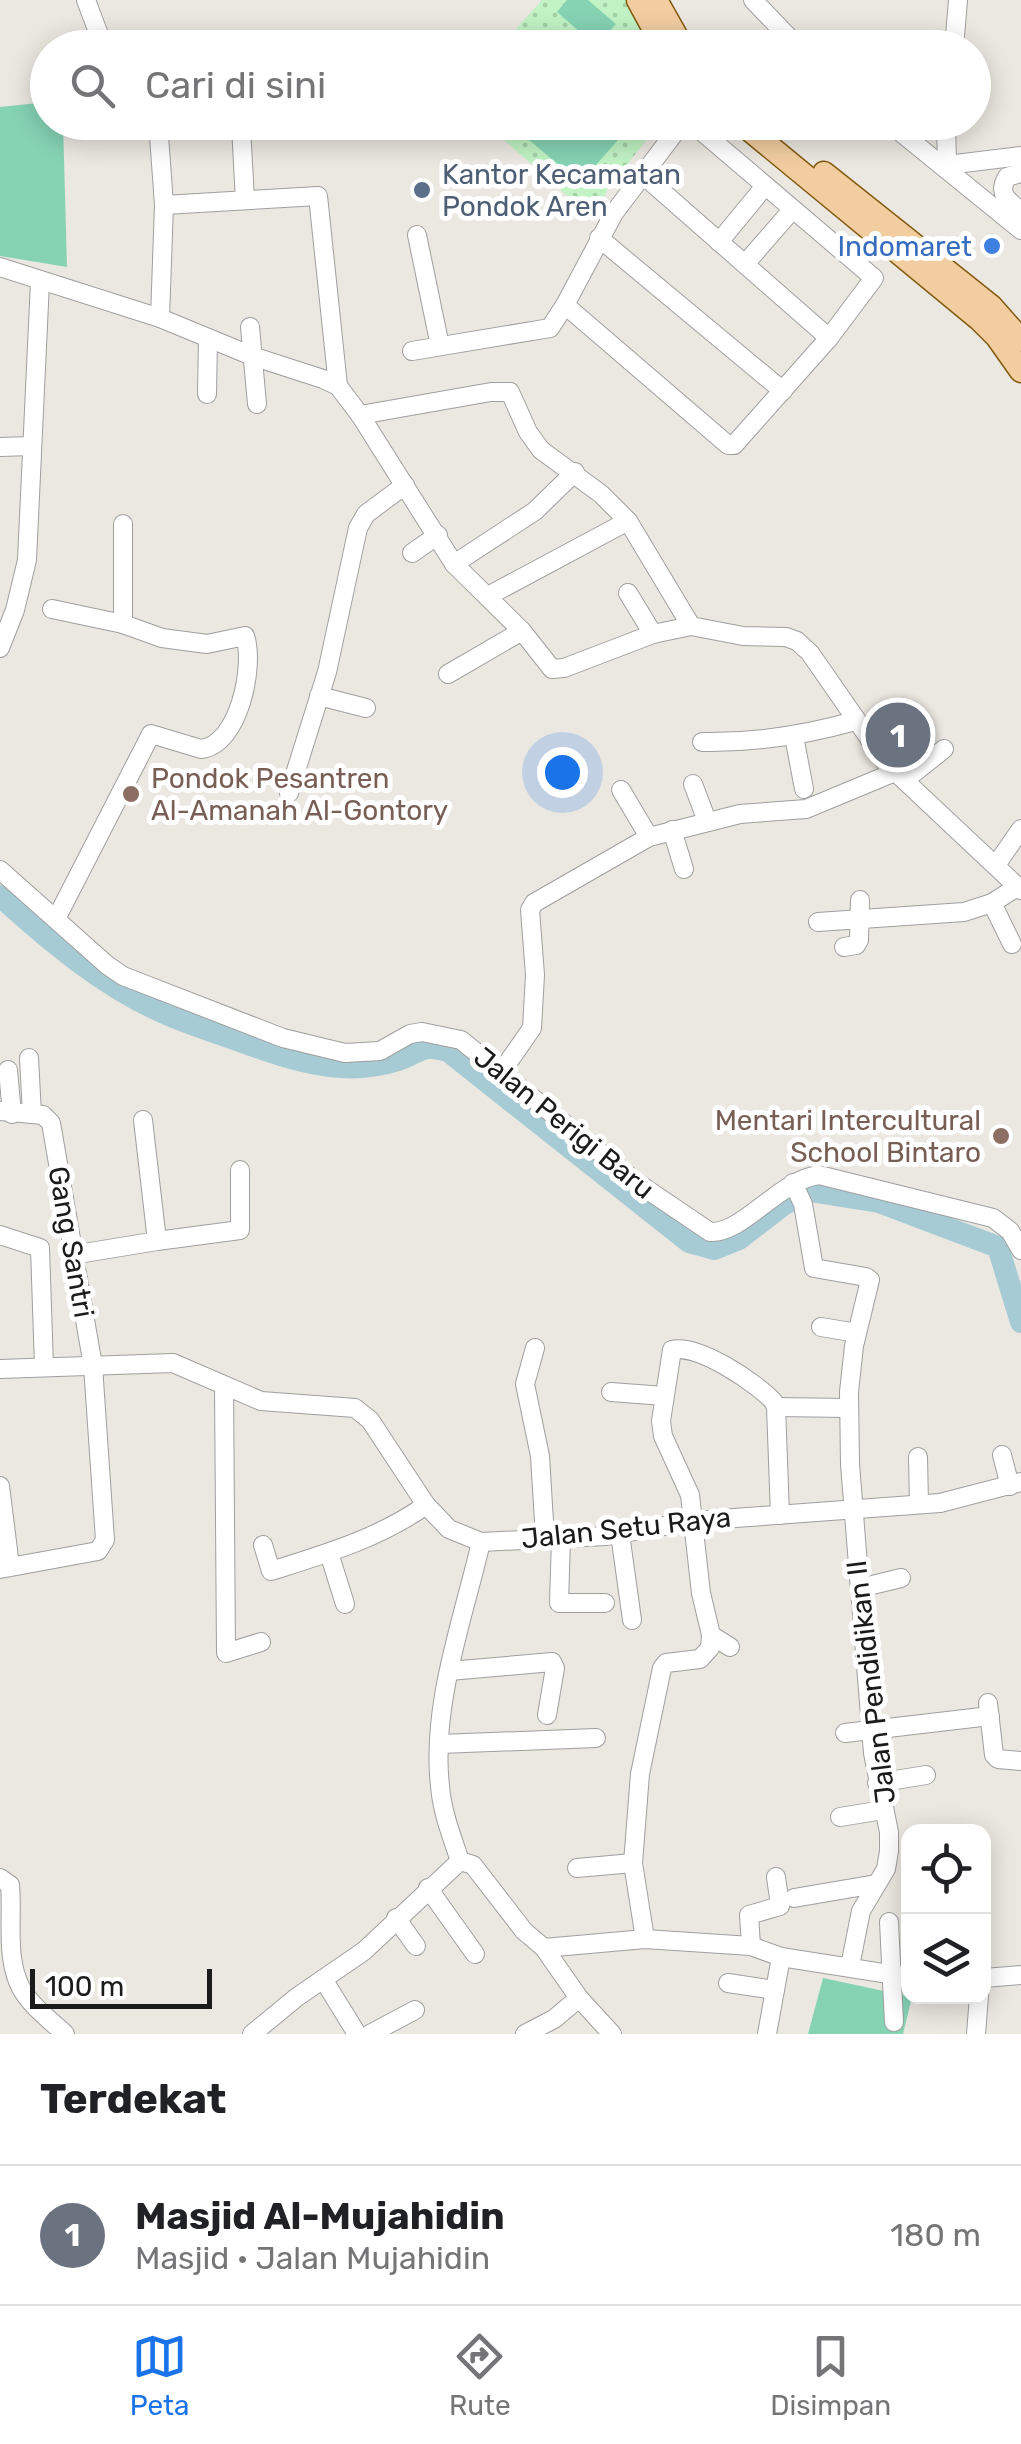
<!DOCTYPE html>
<html lang="id">
<head>
<meta charset="utf-8">
<style>
	:root { --surface:#fff; --page:#f6f6f6; --text:#202124; --muted:#757577; --line:#e0e0e0; --accent:#1a73e8 }
	body { margin:0; font-family:Rubik,sans-serif; background:var(--page); color:var(--text) }
	.controls { position:absolute; right:30px; bottom:30px; display:grid; overflow:hidden; border-radius:20px; box-shadow:0 5px 25px #0003 }
	.controls button { width:90px; height:90px; display:grid; place-items:center; padding:0; border:0; border-bottom:2px solid var(--line); background:var(--surface); color:var(--text); font:50px sans-serif }
	.scale { position:absolute; left:30px; bottom:25px; width:182px; box-sizing:border-box; padding-left:10px; border:5px solid #1b1b1b; border-top:0; font-size:28px; line-height:35px; white-space:nowrap; color:#1b1b1b; -webkit-text-stroke:8px #fff; paint-order:stroke }
	.you { position:absolute; left:562px; top:772px; width:35px; height:35px; margin:-25px; border:8px solid #fff; border-radius:50%; background:#1a73e8; box-shadow:0 0 0 15px #1a73e833 }
	.badge { display:grid; place-items:center; width:65px; height:65px; border-radius:50%; background:var(--accent); color:#fff; font-size:32px; font-weight:700 }
	.pin { position:absolute; translate:-50% -50%; border:5px solid #fff; box-shadow:0 2px 10px #0006 }
	.list { margin:0; padding:0; list-style:none }
	h2 { display:flex; justify-content:space-between; align-items:center; height:130px; margin:0; padding:0 40px; font-size:42px }
	h2 small { font-size:32px; font-weight:400; color:var(--muted) }
	.list li { display:grid; grid-template-columns:65px 1fr auto; gap:30px; align-items:center; box-sizing:border-box; height:140px; padding:0 40px; border-top:2px solid var(--line) }
	.list b { display:block; font-size:38px; white-space:nowrap }
	.list p { margin:0; font-size:32px; white-space:nowrap; color:var(--muted) }
	.list em { font-size:32px; font-style:normal; color:var(--muted) }
	.icon { flex:none; width:55px; height:55px; fill:none; stroke:currentColor; stroke-width:2; stroke-linecap:round; stroke-linejoin:round }
	.map { position:relative; flex:none; width:1021px; height:2034px; overflow:hidden }
	.search { position:absolute; background:var(--surface); box-shadow:0 5px 25px #0003; left:30px; right:30px; top:30px; height:110px; display:flex; align-items:center; gap:25px; box-sizing:border-box; padding:0 35px; border-radius:55px; color:var(--muted); font-size:38px }
	.sheet { height:270px; background:var(--surface) }
	nav { display:flex; justify-content:space-around; align-items:center; box-sizing:border-box; height:140px; border-top:2px solid var(--line); background:var(--surface); font-size:28px; color:var(--muted) }
	nav a { display:grid; justify-items:center; gap:5px }
	nav .on { color:var(--accent) }
	.map>svg:first-child { display:block }
	.park { fill:url(#park-dots) }
	.pitch { fill:#86d3b4 }
	.lines { fill:none; stroke-linecap:round; stroke-linejoin:round }
	.river { stroke:#a6cbd5; stroke-width:22 }
	.minor-casing { stroke:#9f9f9f; stroke-width:20 }
	.major-casing { stroke:#835a0e; stroke-width:25 }
	.minor { stroke:#fff; stroke-width:18 }
	.major { stroke:#f1cda0; stroke-width:22 }
	.service-dot { fill:#5c6f8a; stroke:#fff; stroke-width:4 }
	.shop-dot { fill:#3f7fe0; stroke:#fff; stroke-width:4 }
	.education-dot { fill:#8d6e63; stroke:#fff; stroke-width:4 }
	.labels { text-anchor:middle; dominant-baseline:central; stroke-width:10; stroke-linejoin:round; paint-order:stroke }
	.service-label { font-size:28px; fill:#4e5e75; stroke:#fff; text-anchor:start }
	.shop-label { font-size:28px; fill:#366cbe; stroke:#fff; text-anchor:end }
	.education-label { font-size:28px; fill:#785e54; stroke:#fff; text-anchor:start }
	.street-label { font-size:28px; fill:#1b1b1b; stroke:#fff }
</style>
</head>
<body>
<div class="map">
<svg width="1021" height="2034" viewBox="0 0 1021 2034">
	<defs>
		<pattern id="park-dots" width="8" height="8" patternUnits="userSpaceOnUse" patternTransform="scale(2.5)"><rect width="8" height="8" fill="#c1f3c4"/><path d="M2 2h.1M6 6h.1" fill="none" stroke="#a5d0a8" stroke-width="1.8" stroke-linecap="round"/></pattern>
	</defs>
	<rect width="100%" height="100%" fill="#ebe8e1"/>
	<g class="park">
		<polygon points="542,0 633,0 648,28 630,47 499,48"/>
		<polygon points="485,123 660,123 609,187 592,218"/>
	</g>
	<g class="pitch">
		<polygon points="567,0 588,0 616,24 596,46 557,12"/>
		<polygon points="47,102 48,122 63,123 67,267 0,256 0,107"/>
		<polygon points="509,123 633,123 580,183"/>
		<polygon points="823,1978 912,1997 903,2034 808,2034"/>
	</g>
	<g class="lines">
		<path class="river" d="M0,896C50,941 106,989 169,1015C190,1024 212,1031 234,1039C265,1050 297,1062 330,1066C353,1069 376,1067 398,1060C421,1052 421,1043 448,1051L689,1242L714,1249L739,1239L783,1205L810,1191L879,1202L998,1247L1021,1322"/>
		<g class="minor-casing">
			<g id="minor">
				<polyline points="86,0 104,48"/>
				<polyline points="753,0 799,48"/>
				<polyline points="954,48 958,0"/>
				<polyline points="158,122 164,205 160,318"/>
				<polyline points="888,122 1021,230"/>
				<polyline points="946,122 947,165"/>
				<polygon points="686,123 693,124 874,278 829,338 734,445 728,445 565,305 614,213 679,127"/>
				<polyline points="241,127 245,200"/>
				<polyline points="945,168 947,165 1021,156"/>
				<path d="M1021,173L1007,177C997,194 1008,201 1021,211"/>
				<polyline points="642,174 829,338"/>
				<polyline points="164,205 318,196 338,386"/>
				<polyline points="417,235 440,346"/>
				<polyline points="599,238 783,391"/>
				<polyline points="719,242 765,186"/>
				<polyline points="745,264 792,210"/>
				<polyline points="0,267 160,318 252,356 323,379 338,386 360,415 454,564 522,631 552,669 564,668 653,634 691,626 743,636 786,637 797,641 810,653 887,764 1021,890"/>
				<polyline points="250,327 257,404"/>
				<polyline points="412,351 550,328 565,305"/>
				<polyline points="207,394 208,338"/>
				<polyline points="360,415 491,392 510,392 528,432 541,450 601,494 628,521 691,626"/>
				<polyline points="0,447 32,446"/>
				<polyline points="412,553 438,535"/>
				<polyline points="454,564 535,511 575,472"/>
				<polyline points="628,593 653,634"/>
				<polyline points="488,596 628,521"/>
				<polyline points="52,609 123,624"/>
				<polyline points="0,648 15,610 27,560 40,282"/>
				<polyline points="448,674 522,631"/>
				<polyline points="319,696 366,708"/>
				<polyline points="794,736 804,789"/>
				<path d="M702,742C754,743 805,735 855,721"/>
				<polyline points="905,780 944,749"/>
				<polyline points="693,784 707,821"/>
				<polyline points="621,790 649,837"/>
				<polyline points="289,793 327,672 358,528 366,514 405,485"/>
				<polyline points="672,830 684,869"/>
				<polyline points="996,865 1021,829"/>
				<path d="M0,870L107,965L123,976L283,1038L345,1053L380,1051L410,1034L422,1032L461,1040L639,1184L710,1232C743,1234 779,1180 819,1175L993,1218L1010,1231L1021,1250"/>
				<polyline points="992,903 1012,944"/>
				<path d="M56,919L151,734L201,749C239,745 255,666 245,636L207,644L162,638L123,624V524"/>
				<polyline points="818,922 964,912 992,903 1017,887"/>
				<polyline points="844,947 856,945 859,940 860,900"/>
				<polyline points="29,1058 32,1114"/>
				<polyline points="8,1070 12,1114"/>
				<polyline points="500,1074 532,1028 535,975 530,910 534,903 649,837 740,814 806,809 895,772"/>
				<polyline points="0,1111 43,1115 51,1123 93,1366 105,1540 98,1551 0,1569"/>
				<polyline points="793,1183 803,1204 814,1268 866,1277 870,1280 854,1346 849,1392 850,1464 873,1753 889,1832 889,1851 886,1869 861,1911 850,1966"/>
				<polyline points="0,1235 40,1248 44,1367"/>
				<polyline points="157,1241 240,1230 240,1170"/>
				<polyline points="72,1255 157,1241 143,1120"/>
				<polyline points="821,1327 857,1333"/>
				<polyline points="535,1348 525,1384 540,1456 545,1538"/>
				<polyline points="0,1369 173,1363 261,1401 355,1408 370,1420 426,1505 449,1529 481,1542 606,1536 694,1521 940,1503 1021,1482"/>
				<polyline points="224,1386 226,1653 261,1642"/>
				<polyline points="611,1392 664,1396"/>
				<polyline points="776,1407 848,1408"/>
				<polyline points="1002,1455 1010,1486"/>
				<polyline points="918,1457 919,1504"/>
				<polyline points="0,1486 10,1566"/>
				<polyline points="620,1534 632,1620"/>
				<polyline points="561,1538 559,1603 605,1603"/>
				<path d="M263,1545L271,1571C325,1554 380,1538 426,1505"/>
				<polyline points="329,1553 345,1604"/>
				<polyline points="860,1588 901,1578"/>
				<path d="M730,1647L711,1635L701,1593L690,1495L663,1436L661,1421L672,1350C697,1343 755,1382 773,1401L776,1407L780,1515"/>
				<polyline points="449,1671 552,1662 555,1668 547,1715"/>
				<polyline points="988,1703 994,1755 998,1759 1021,1761"/>
				<polyline points="845,1733 990,1716"/>
				<polyline points="440,1744 596,1738"/>
				<polyline points="877,1783 926,1775"/>
				<polyline points="840,1817 883,1810"/>
				<path d="M460,1861C452,1837 442,1812 440,1786C431,1705 463,1620 481,1542"/>
				<polyline points="460,1861 473,1865 524,1931 544,1948 579,1998 612,2034"/>
				<polyline points="577,1868 633,1863"/>
				<path d="M0,1878L10,1885C13,1917 5,1958 21,1988C31,2006 50,2020 65,2034"/>
				<polyline points="428,1888 475,1954"/>
				<polyline points="794,1898 876,1884"/>
				<polyline points="396,1918 416,1946"/>
				<polyline points="889,1922 894,2022"/>
				<polyline points="645,1939 633,1863 640,1774 662,1668 666,1663 700,1659 710,1648 711,1635"/>
				<polyline points="751,1946 749,1915 780,1906 776,1877"/>
				<polyline points="544,1948 645,1939 751,1946 781,1957 908,1977"/>
				<polyline points="984,1978 1021,1975"/>
				<polyline points="323,1979 357,2034"/>
				<polyline points="728,1983 775,1990"/>
				<polyline points="252,2034 297,1997 364,1951 460,1861"/>
				<polyline points="370,2034 415,2010"/>
				<polyline points="525,2034 554,2019 579,1998"/>
				<polyline points="767,2034 781,1957"/>
				<polyline points="976,2034 979,1996"/>
			</g>
		</g>
		<g class="major-casing">
			<g id="major">
				<polyline points="638,0 664,48"/>
				<polyline points="656,0 683,48"/>
				<polyline points="740,122 979,319 997,337 1021,371"/>
				<polyline points="824,173 991,306 1021,340"/>
			</g>
		</g>
		<use href="#minor" class="minor"/>
		<use href="#major" class="major"/>
	</g>
	<circle class="service-dot" cx="422" cy="190" r="10"/>
	<circle class="shop-dot" cx="992" cy="246" r="10"/>
	<g class="education-dot">
		<circle cx="131" cy="794" r="10"/>
		<circle cx="1001" cy="1136" r="10"/>
	</g>
	<g class="labels">
		<g class="service-label">
			<text x="442" y="174">Kantor Kecamatan<tspan x="442" dy="32">Pondok Aren</tspan></text>
		</g>
		<g class="shop-label">
			<text x="972" y="246">Indomaret</text>
		</g>
		<g class="education-label">
			<text x="151" y="778">Pondok Pesantren<tspan x="151" dy="32">Al-Amanah Al-Gontory</tspan></text>
			<text x="981" y="1120" text-anchor="end">Mentari Intercultural<tspan x="981" dy="32">School Bintaro</tspan></text>
		</g>
		<g class="street-label">
			<text transform="translate(564 1123) rotate(39)">Jalan Perigi Baru</text>
			<text transform="translate(71 1242) rotate(80)">Gang Santri</text>
			<text transform="translate(626 1528) rotate(-6)">Jalan Setu Raya</text>
			<text transform="translate(871 1682) rotate(-97)">Jalan Pendidikan II</text>
		</g>
	</g>
</svg>
<div class="controls">
<button><svg class="icon" aria-label="locate" viewBox="0 0 24 24"><circle cx="12" cy="12" r="6"/><path d="M12 2v4M12 18v4M2 12h4M18 12h4"/></svg></button>
<button><svg class="icon" aria-label="layers" viewBox="0 0 24 24"><path d="M12 4l9 5-9 5-9-5zM3 14l9 5 9-5"/></svg></button>
</div>
<div class="scale">100 m</div>
<div class="you"></div>
<div class="pin badge" style="left:898px;top:735px;background:#6b7280">1</div>
<div class="search"><svg class="icon" aria-label="search" viewBox="0 0 24 24"><circle cx="10" cy="10" r="6"/><path d="M15 15l6 6"/></svg>Cari di sini</div>
</div>
<section class="sheet">
<h2>Terdekat<small></small></h2>
<ul class="list">
<li><span class="badge" style="background:#6b7280">1</span><div><b>Masjid Al-Mujahidin</b><p>Masjid · Jalan Mujahidin</p></div><em>180 m</em></li>
</ul>
</section>
<nav>
<a class="on"><svg class="icon" aria-label="map" viewBox="0 0 24 24"><path d="M3 6l6-2 6 2 6-2v14l-6 2-6-2-6 2zM9 4v14M15 6v14"/></svg>Peta</a>
<a><svg class="icon" aria-label="directions" viewBox="0 0 24 24"><path d="M12 3l9 9-9 9-9-9zM9 14v-3h6M13 9l2 2-2 2"/></svg>Rute</a>
<a><svg class="icon" aria-label="saved" viewBox="0 0 24 24"><path d="M7 4h10v16l-5-4-5 4z"/></svg>Disimpan</a>
</nav>
</body>
</html>
